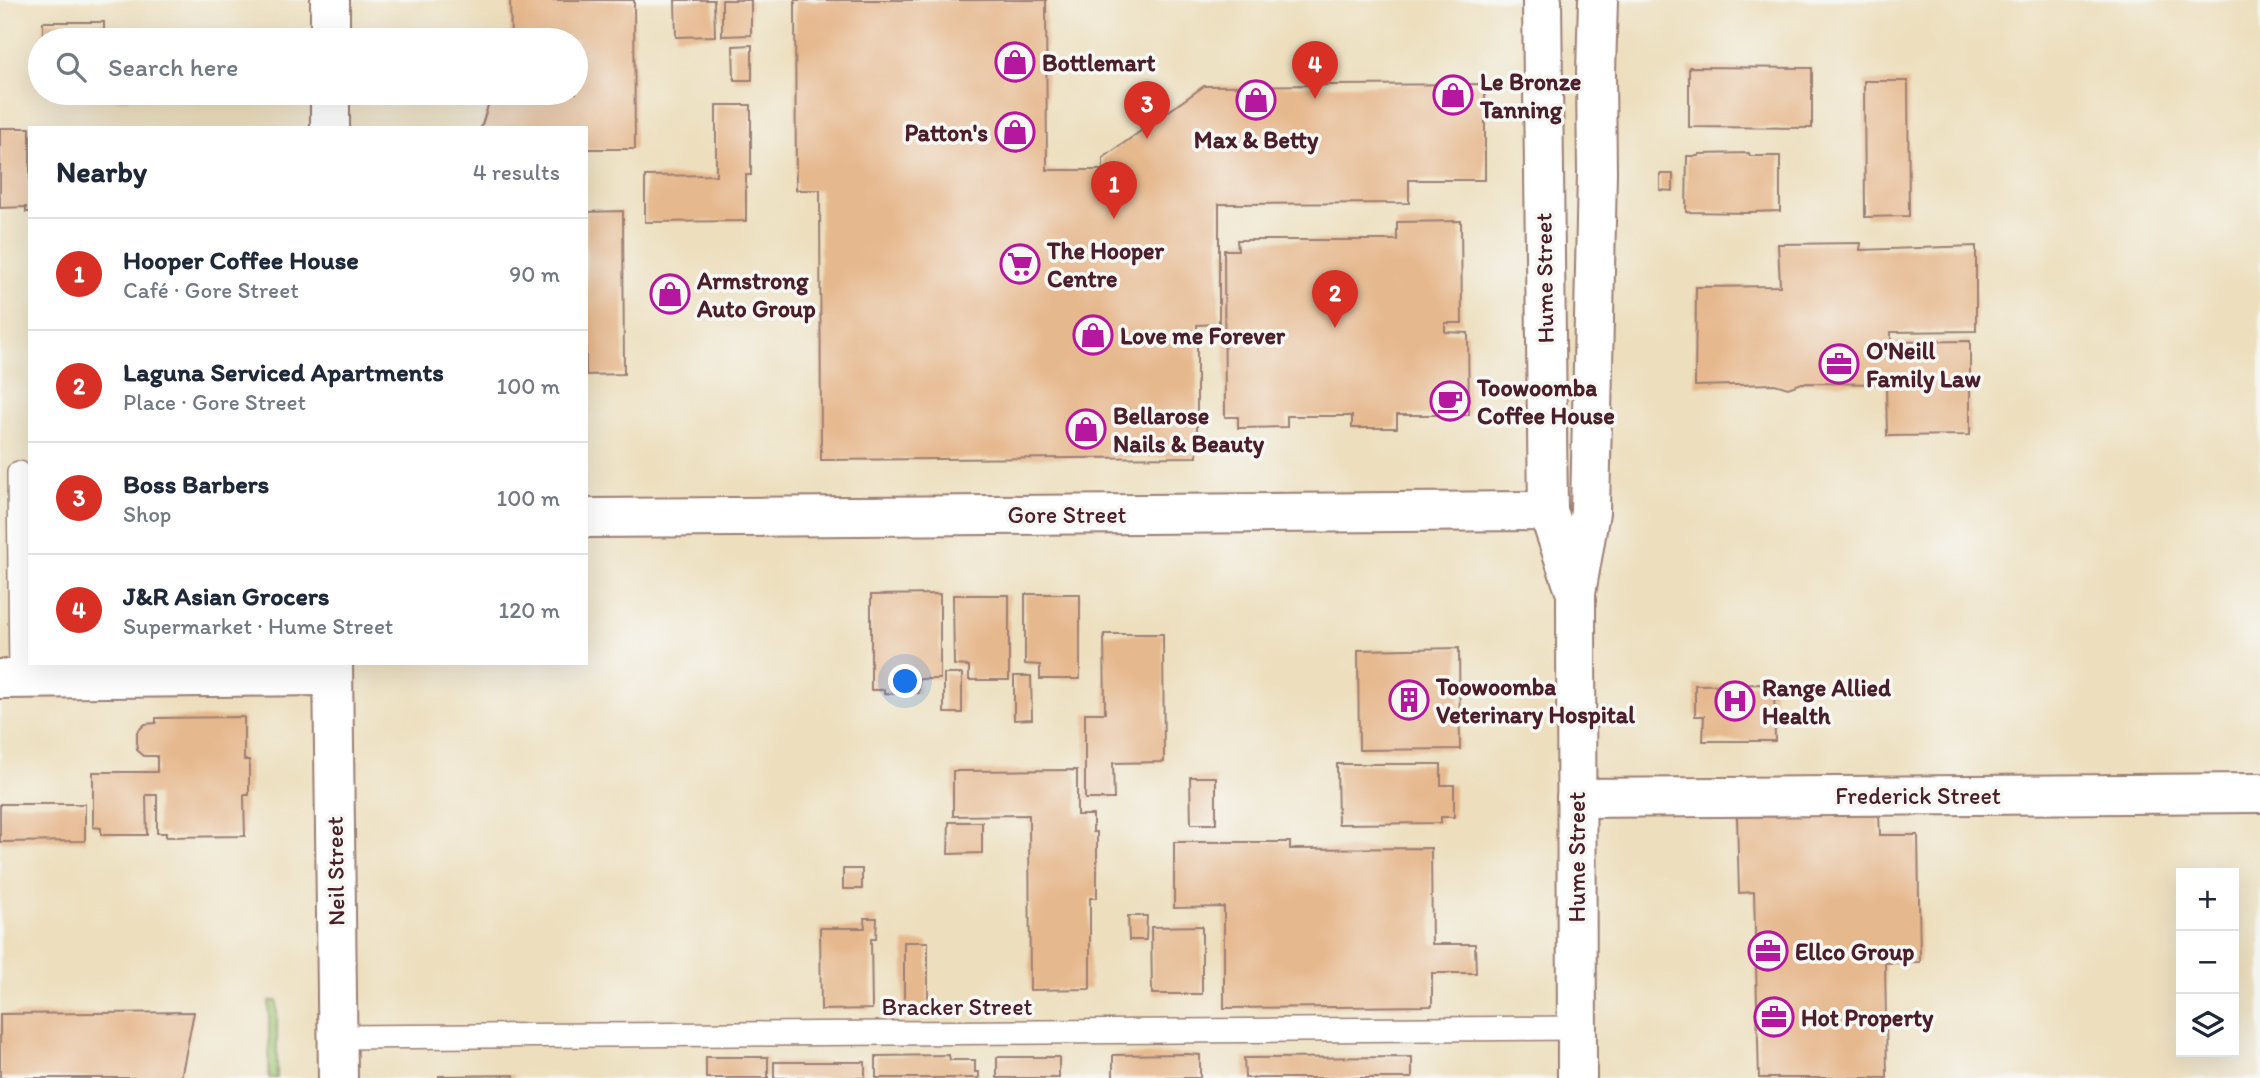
<!DOCTYPE html>
<html lang="en">
<head>
<meta charset="utf-8">
<style>
	:root { --surface:#fff; --page:#f6f6f7; --text:#1f2937; --muted:#747a83; --line:#e0e1e3; --accent:#d93025 }
	body { margin:0; font-family:Itim,sans-serif; background:var(--page); color:var(--text) }
	.controls { position:absolute; right:21px; bottom:21px; display:grid; overflow:hidden; border-radius:0px; box-shadow:0 7px 28px #0002 }
	.controls button { width:63px; height:63px; display:grid; place-items:center; padding:0; border:0; border-bottom:2px solid var(--line); background:var(--surface); color:var(--text); font:35px sans-serif }
	.you { position:absolute; left:906px; top:682px; width:24px; height:24px; margin:-18px; border:5px solid #fff; border-radius:50%; background:#1a73e8; box-shadow:0 0 0 10px #1a73e833 }
	.badge { display:grid; place-items:center; width:46px; height:46px; border-radius:50%; background:var(--accent); color:#fff; font-size:23px; font-weight:700 }
	.pin { position:absolute; translate:-50% -58px; filter:drop-shadow(0 2px 4px #0008) }
	.pin::after { content:''; position:absolute; top:37px; width:24px; height:21px; background:inherit; clip-path:polygon(0 0,100% 0,50% 100%) }
	.list { margin:0; padding:0; list-style:none }
	h2 { display:flex; justify-content:space-between; align-items:center; height:91px; margin:0; padding:0 28px; font-size:30px }
	h2 small { font-size:23px; font-weight:400; color:var(--muted) }
	.list li { display:grid; grid-template-columns:46px 1fr auto; gap:21px; align-items:center; box-sizing:border-box; height:112px; padding:0 28px; border-top:2px solid var(--line) }
	.list b { display:block; font-size:26px; white-space:nowrap }
	.list p { margin:0; font-size:23px; white-space:nowrap; color:var(--muted) }
	.list em { font-size:23px; font-style:normal; color:var(--muted) }
	.icon { flex:none; width:38px; height:38px; fill:none; stroke:currentColor; stroke-width:2; stroke-linecap:round; stroke-linejoin:round }
	.map { position:relative; flex:none; width:2260px; height:1078px; overflow:hidden }
	.search { position:absolute; background:var(--surface); box-shadow:0 7px 28px #0002; left:28px; top:28px; width:560px; height:77px; display:flex; align-items:center; gap:18px; box-sizing:border-box; padding:0 24px; border-radius:38px; color:var(--muted); font-size:26px }
	.panel { position:absolute; background:var(--surface); box-shadow:0 7px 28px #0002; left:28px; top:126px; width:560px; height:539px; border-radius:0px }
	.map>svg:first-child { display:block }
	.green { fill:#9ec672; stroke:#74724e; stroke-width:2 }
	.building { fill:#e6b88d }
	.lines { fill:none; stroke-linecap:round; stroke-linejoin:round }
	.lane-casing { stroke:#9c7f74; stroke-width:26 }
	.street-casing { stroke:#9c7f74; stroke-width:42 }
	.secondary-casing { stroke:#9c7f74; stroke-width:42 }
	.highway-casing { stroke:#9c7f74; stroke-width:42 }
	.lane { stroke:#fff; stroke-width:23 }
	.street { stroke:#fff; stroke-width:38 }
	.secondary { stroke:#fff; stroke-width:38 }
	.highway { stroke:#fff; stroke-width:38 }
	.labels { text-anchor:middle; dominant-baseline:central; stroke-width:7; stroke-linejoin:round; paint-order:stroke }
	.poi-label { font-size:24px; font-weight:bold; fill:#4a1f2b; stroke:#f6f6f2; text-anchor:start }
	.street-label { font-size:24px; fill:#4a1f2b; stroke:#f6f6f2 }
</style>
</head>
<body>
<div class="map">
<svg width="2260" height="1078" viewBox="0 0 2260 1078">
	<rect width="100%" height="100%" fill="#f6f6f2"/>
	<filter id="ink" filterUnits="userSpaceOnUse"><feTurbulence type="fractalNoise" baseFrequency=".0143" numOctaves="2"/><feDisplacementMap in="SourceGraphic" scale="14" xChannelSelector="R" yChannelSelector="G"/><feConvolveMatrix kernelMatrix="1 2 1 2 8 2 1 2 1" color-interpolation-filters="sRGB"/></filter>
	<filter id="wash" filterUnits="userSpaceOnUse"><feTurbulence type="fractalNoise" baseFrequency=".00686" numOctaves="4" result="noise"/><feDisplacementMap in="SourceGraphic" scale="28" xChannelSelector="R" yChannelSelector="G"/><feGaussianBlur stdDeviation="1.57" result="paint"/><feColorMatrix in="noise" values="0 0 0 0 0 0 0 0 0 0 0 0 0 0 0 0 0 1.4 0 .05"/><feComposite in="paint" operator="in"/></filter>
	<g filter="url(#wash)">
		<rect width="100%" height="100%" fill="#eddfbe"/>
		<rect class="green" x="269" y="1001" width="8" height="77"/>
		<g id="blocks">
			<g class="building">
				<polygon points="510,0 634,0 635,149 586,149 586,128 481,128 492,93 576,93 576,40 511,40"/>
				<polygon points="675,0 714,0 715,36 676,37"/>
				<polygon points="722,0 751,0 751,35 722,36"/>
				<polygon points="795,0 1046,0 1047,170 1103,170 1103,158 1204,86 1485,84 1485,180 1409,180 1409,203 1219,204 1219,324 1197,325 1197,457 821,460 820,190 796,190"/>
				<rect x="43" y="22" width="61" height="18"/>
				<polygon points="752,45 752,80 734,80 733,46"/>
				<polygon points="1689,67 1812,68 1812,128 1689,127"/>
				<polygon points="1864,81 1908,81 1909,216 1865,217"/>
				<polygon points="101,93 129,93 129,100 101,99"/>
				<polygon points="716,105 751,105 751,175 746,175 746,221 645,222 645,176 716,175"/>
				<polygon points="0,128 30,128 30,212 26,212 26,207 0,208"/>
				<polygon points="1749,153 1750,156 1780,156 1780,211 1749,212 1749,213 1686,212 1687,156 1699,156 1699,154"/>
				<polygon points="1660,174 1673,174 1673,191 1660,190"/>
				<polygon points="623,211 624,374 586,375 586,212"/>
				<polygon points="1461,221 1462,323 1445,323 1445,332 1468,333 1469,415 1397,415 1397,428 1352,428 1352,416 1287,416 1287,427 1238,428 1238,417 1225,417 1224,250 1238,250 1237,240 1397,240 1397,222"/>
				<polygon points="1861,243 1860,250 1976,246 1976,331 1891,332 1891,342 1970,341 1970,435 1887,436 1886,384 1802,383 1788,388 1775,384 1695,386 1696,287 1780,286 1778,244"/>
				<polygon points="940,594 940,679 919,679 919,693 884,694 884,690 871,690 871,595"/>
				<polygon points="1025,594 1080,594 1080,679 1040,679 1040,665 1025,664"/>
				<polygon points="953,595 1009,595 1009,680 969,680 969,666 954,665"/>
				<polygon points="1104,634 1163,634 1164,762 1113,763 1114,799 1085,799 1085,713 1105,713"/>
				<polygon points="1459,648 1460,749 1359,750 1358,650"/>
				<rect x="944" y="674" width="18" height="39"/>
				<polygon points="1014,676 1031,676 1032,719 1014,720"/>
				<polygon points="1774,684 1775,741 1703,741 1704,716 1695,716 1695,685"/>
				<polygon points="244,717 244,760 249,760 249,795 244,795 245,836 166,837 166,833 157,833 157,795 146,795 147,835 101,835 101,828 93,827 93,772 157,772 157,756 144,756 137,750 137,732 145,724 156,723 156,718"/>
				<polygon points="1337,764 1441,764 1441,785 1454,785 1454,817 1441,817 1441,823 1338,824"/>
				<polygon points="1077,770 1077,815 1093,815 1093,832 1097,832 1097,898 1090,898 1090,989 1030,990 1029,815 953,816 953,771"/>
				<polygon points="1190,777 1216,777 1216,824 1191,824"/>
				<polygon points="0,804 85,804 85,841 0,842"/>
				<polygon points="1879,815 1880,835 1918,835 1920,962 1885,963 1887,1078 1759,1078 1754,892 1739,893 1737,817"/>
				<polygon points="949,822 982,822 982,853 948,854"/>
				<polygon points="1174,842 1290,842 1290,849 1431,848 1432,944 1475,944 1476,973 1432,973 1432,1006 1224,1008 1224,907 1174,908"/>
				<rect x="843" y="869" width="19" height="20"/>
				<polygon points="1128,916 1147,916 1146,940 1129,940"/>
				<polygon points="864,918 877,918 876,939 871,939 872,1009 821,1010 820,928 865,928"/>
				<polygon points="1202,926 1202,994 1152,994 1151,927"/>
				<rect x="904" y="942" width="24" height="68"/>
				<polygon points="194,1012 181,1078 0,1078 0,1014"/>
				<polygon points="1187,1054 1200,1055 1200,1078 1113,1078 1113,1055"/>
				<polygon points="949,1055 950,1060 975,1060 975,1072 979,1072 979,1078 876,1078 876,1056"/>
				<rect x="706" y="1057" width="62" height="21"/>
				<rect x="997" y="1057" width="62" height="21"/>
				<polygon points="1412,1057 1412,1078 1245,1078 1244,1058"/>
				<rect x="774" y="1062" width="91" height="16"/>
				<polygon points="514,1075 514,1078 439,1078 439,1076"/>
			</g>
		</g>
	</g>
	<g filter="url(#ink)">
		<use href="#blocks" fill-opacity="0" stroke="#9c7f74" stroke-width="2"/>
		<g class="lines">
			<g class="lane-casing">
				<g id="lane">
					<polyline points="19,473 21,678"/>
					<polyline points="337,1037 1577,1028"/>
				</g>
			</g>
			<g class="street-casing">
				<g id="street">
					<polyline points="586,518 1548,511"/>
					<polyline points="0,679 333,676"/>
					<polyline points="1576,798 2260,793"/>
				</g>
			</g>
			<g class="secondary-casing">
				<g id="secondary">
					<polyline points="330,0 330,40"/>
					<polyline points="330,93 330,128"/>
					<polyline points="333,663 338,1078"/>
				</g>
			</g>
			<g class="highway-casing">
				<g id="highway">
					<polyline points="1542,0 1548,511 1574,588"/>
					<polyline points="1577,1078 1576,593 1590,512 1597,172 1596,73 1598,0"/>
				</g>
			</g>
			<use href="#lane" class="lane"/>
			<use href="#street" class="street"/>
			<use href="#secondary" class="secondary"/>
			<use href="#highway" class="highway"/>
		</g>
	</g>
	<defs>
		<g id="shop-ring" transform="scale(2.0125)"><circle r="9.5" fill="#f6f6f2" stroke="#b5179e" stroke-width="1.5"/><path d="M-5-2.5h2.3a2.7 3.5 0 0 1 5.4 0H5L5.5 6h-11ZM-1.5-2.5h3a1.5 2.3 0 0 0-3 0Z" fill="#b5179e"/></g>
		<g id="supermarket-ring" transform="scale(2.0125)"><circle r="9.5" fill="#f6f6f2" stroke="#b5179e" stroke-width="1.5"/><path d="M-6-5.5h2.5l.6 2H6L4.5 2H-2.5L-4.4-4H-6ZM-1.5 3.2a1.3 1.3 0 1 0 .1 0ZM3 3.2a1.3 1.3 0 1 0 .1 0Z" fill="#b5179e"/></g>
		<g id="office-ring" transform="scale(2.0125)"><circle r="9.5" fill="#f6f6f2" stroke="#b5179e" stroke-width="1.5"/><path d="M-6-3h4V-5.5h4V-3h4V5H-6ZM-1-4.5V-3h2v-1.5ZM-6 0V1H6V0Z" fill="#b5179e"/></g>
		<g id="cafe-ring" transform="scale(2.0125)"><circle r="9.5" fill="#f6f6f2" stroke="#b5179e" stroke-width="1.5"/><path d="M-5.5-4.5H6V0H3Q3 3.5 0 3.5H-2.5Q-5.5 3.5-5.5 0ZM3-3.2v2h1.7v-2ZM-6 4.5H4V6H-6Z" fill="#b5179e"/></g>
		<g id="building-ring" transform="scale(2.0125)"><circle r="9.5" fill="#f6f6f2" stroke="#b5179e" stroke-width="1.5"/><path d="M-4-6H4V6H1V3H-1V6H-4ZM-2.5-4.3h1.7v1.8h-1.7ZM.8-4.3h1.7v1.8H.8ZM-2.5-1h1.7V.8h-1.7ZM.8-1h1.7V.8H.8Z" fill="#b5179e"/></g>
		<g id="hospital-ring" transform="scale(2.0125)"><circle r="9.5" fill="#f6f6f2" stroke="#b5179e" stroke-width="1.5"/><path d="M-5-5h3v3.5h4V-5h3V5h-3V1.5h-4V5h-3Z" fill="#b5179e"/></g>
	</defs>
	<g fill-rule="evenodd">
		<use href="#shop-ring" x="1015" y="62"/>
		<use href="#shop-ring" x="1453" y="95"/>
		<use href="#shop-ring" x="1256" y="100"/>
		<use href="#shop-ring" x="1015" y="132"/>
		<use href="#supermarket-ring" x="1020" y="264"/>
		<use href="#shop-ring" x="670" y="294"/>
		<use href="#shop-ring" x="1093" y="335"/>
		<use href="#office-ring" x="1839" y="364"/>
		<use href="#cafe-ring" x="1450" y="401"/>
		<use href="#shop-ring" x="1086" y="429"/>
		<use href="#building-ring" x="1409" y="700"/>
		<use href="#hospital-ring" x="1735" y="701"/>
		<use href="#office-ring" x="1768" y="951"/>
		<use href="#office-ring" x="1774" y="1017"/>
	</g>
	<g class="labels">
		<g class="poi-label">
			<text x="1042" y="62">Bottlemart</text>
			<text x="1480" y="81">Le Bronze<tspan x="1480" dy="28">Tanning</tspan></text>
			<text x="988" y="132" text-anchor="end">Patton's</text>
			<text x="1256" y="139" text-anchor="middle">Max &amp; Betty</text>
			<text x="1047" y="250">The Hooper<tspan x="1047" dy="28">Centre</tspan></text>
			<text x="697" y="280">Armstrong<tspan x="697" dy="28">Auto Group</tspan></text>
			<text x="1120" y="335">Love me Forever</text>
			<text x="1866" y="350">O'Neill<tspan x="1866" dy="28">Family Law</tspan></text>
			<text x="1477" y="387">Toowoomba<tspan x="1477" dy="28">Coffee House</tspan></text>
			<text x="1113" y="415">Bellarose<tspan x="1113" dy="28">Nails &amp; Beauty</tspan></text>
			<text x="1436" y="686">Toowoomba<tspan x="1436" dy="28">Veterinary Hospital</tspan></text>
			<text x="1762" y="687">Range Allied<tspan x="1762" dy="28">Health</tspan></text>
			<text x="1795" y="951">Ellco Group</text>
			<text x="1801" y="1017">Hot Property</text>
		</g>
		<g class="street-label">
			<text transform="translate(1544 278) rotate(-91)">Hume Street</text>
			<text x="1067" y="514">Gore Street</text>
			<text x="1918" y="795">Frederick Street</text>
			<text transform="translate(1576 857) rotate(-90)">Hume Street</text>
			<text transform="translate(335 871) rotate(-91)">Neil Street</text>
			<text x="957" y="1006">Bracker Street</text>
		</g>
	</g>
</svg>
<div class="controls">
<button>+</button>
<button>−</button>
<button><svg class="icon" aria-label="layers" viewBox="0 0 24 24"><path d="M12 4l9 5-9 5-9-5zM3 14l9 5 9-5"/></svg></button>
</div>
<div class="you"></div>
<div class="pin badge" style="left:1114px;top:219px">1</div>
<div class="pin badge" style="left:1335px;top:328px">2</div>
<div class="pin badge" style="left:1147px;top:139px">3</div>
<div class="pin badge" style="left:1315px;top:99px">4</div>
<div class="search"><svg class="icon" aria-label="search" viewBox="0 0 24 24"><circle cx="10" cy="10" r="6"/><path d="M15 15l6 6"/></svg>Search here</div>
<section class="panel">
<h2>Nearby<small>4 results</small></h2>
<ul class="list">
<li><span class="badge">1</span><div><b>Hooper Coffee House</b><p>Café · Gore Street</p></div><em>90 m</em></li>
<li><span class="badge">2</span><div><b>Laguna Serviced Apartments</b><p>Place · Gore Street</p></div><em>100 m</em></li>
<li><span class="badge">3</span><div><b>Boss Barbers</b><p>Shop</p></div><em>100 m</em></li>
<li><span class="badge">4</span><div><b>J&amp;R Asian Grocers</b><p>Supermarket · Hume Street</p></div><em>120 m</em></li>
</ul>
</section>
</div>
</body>
</html>
